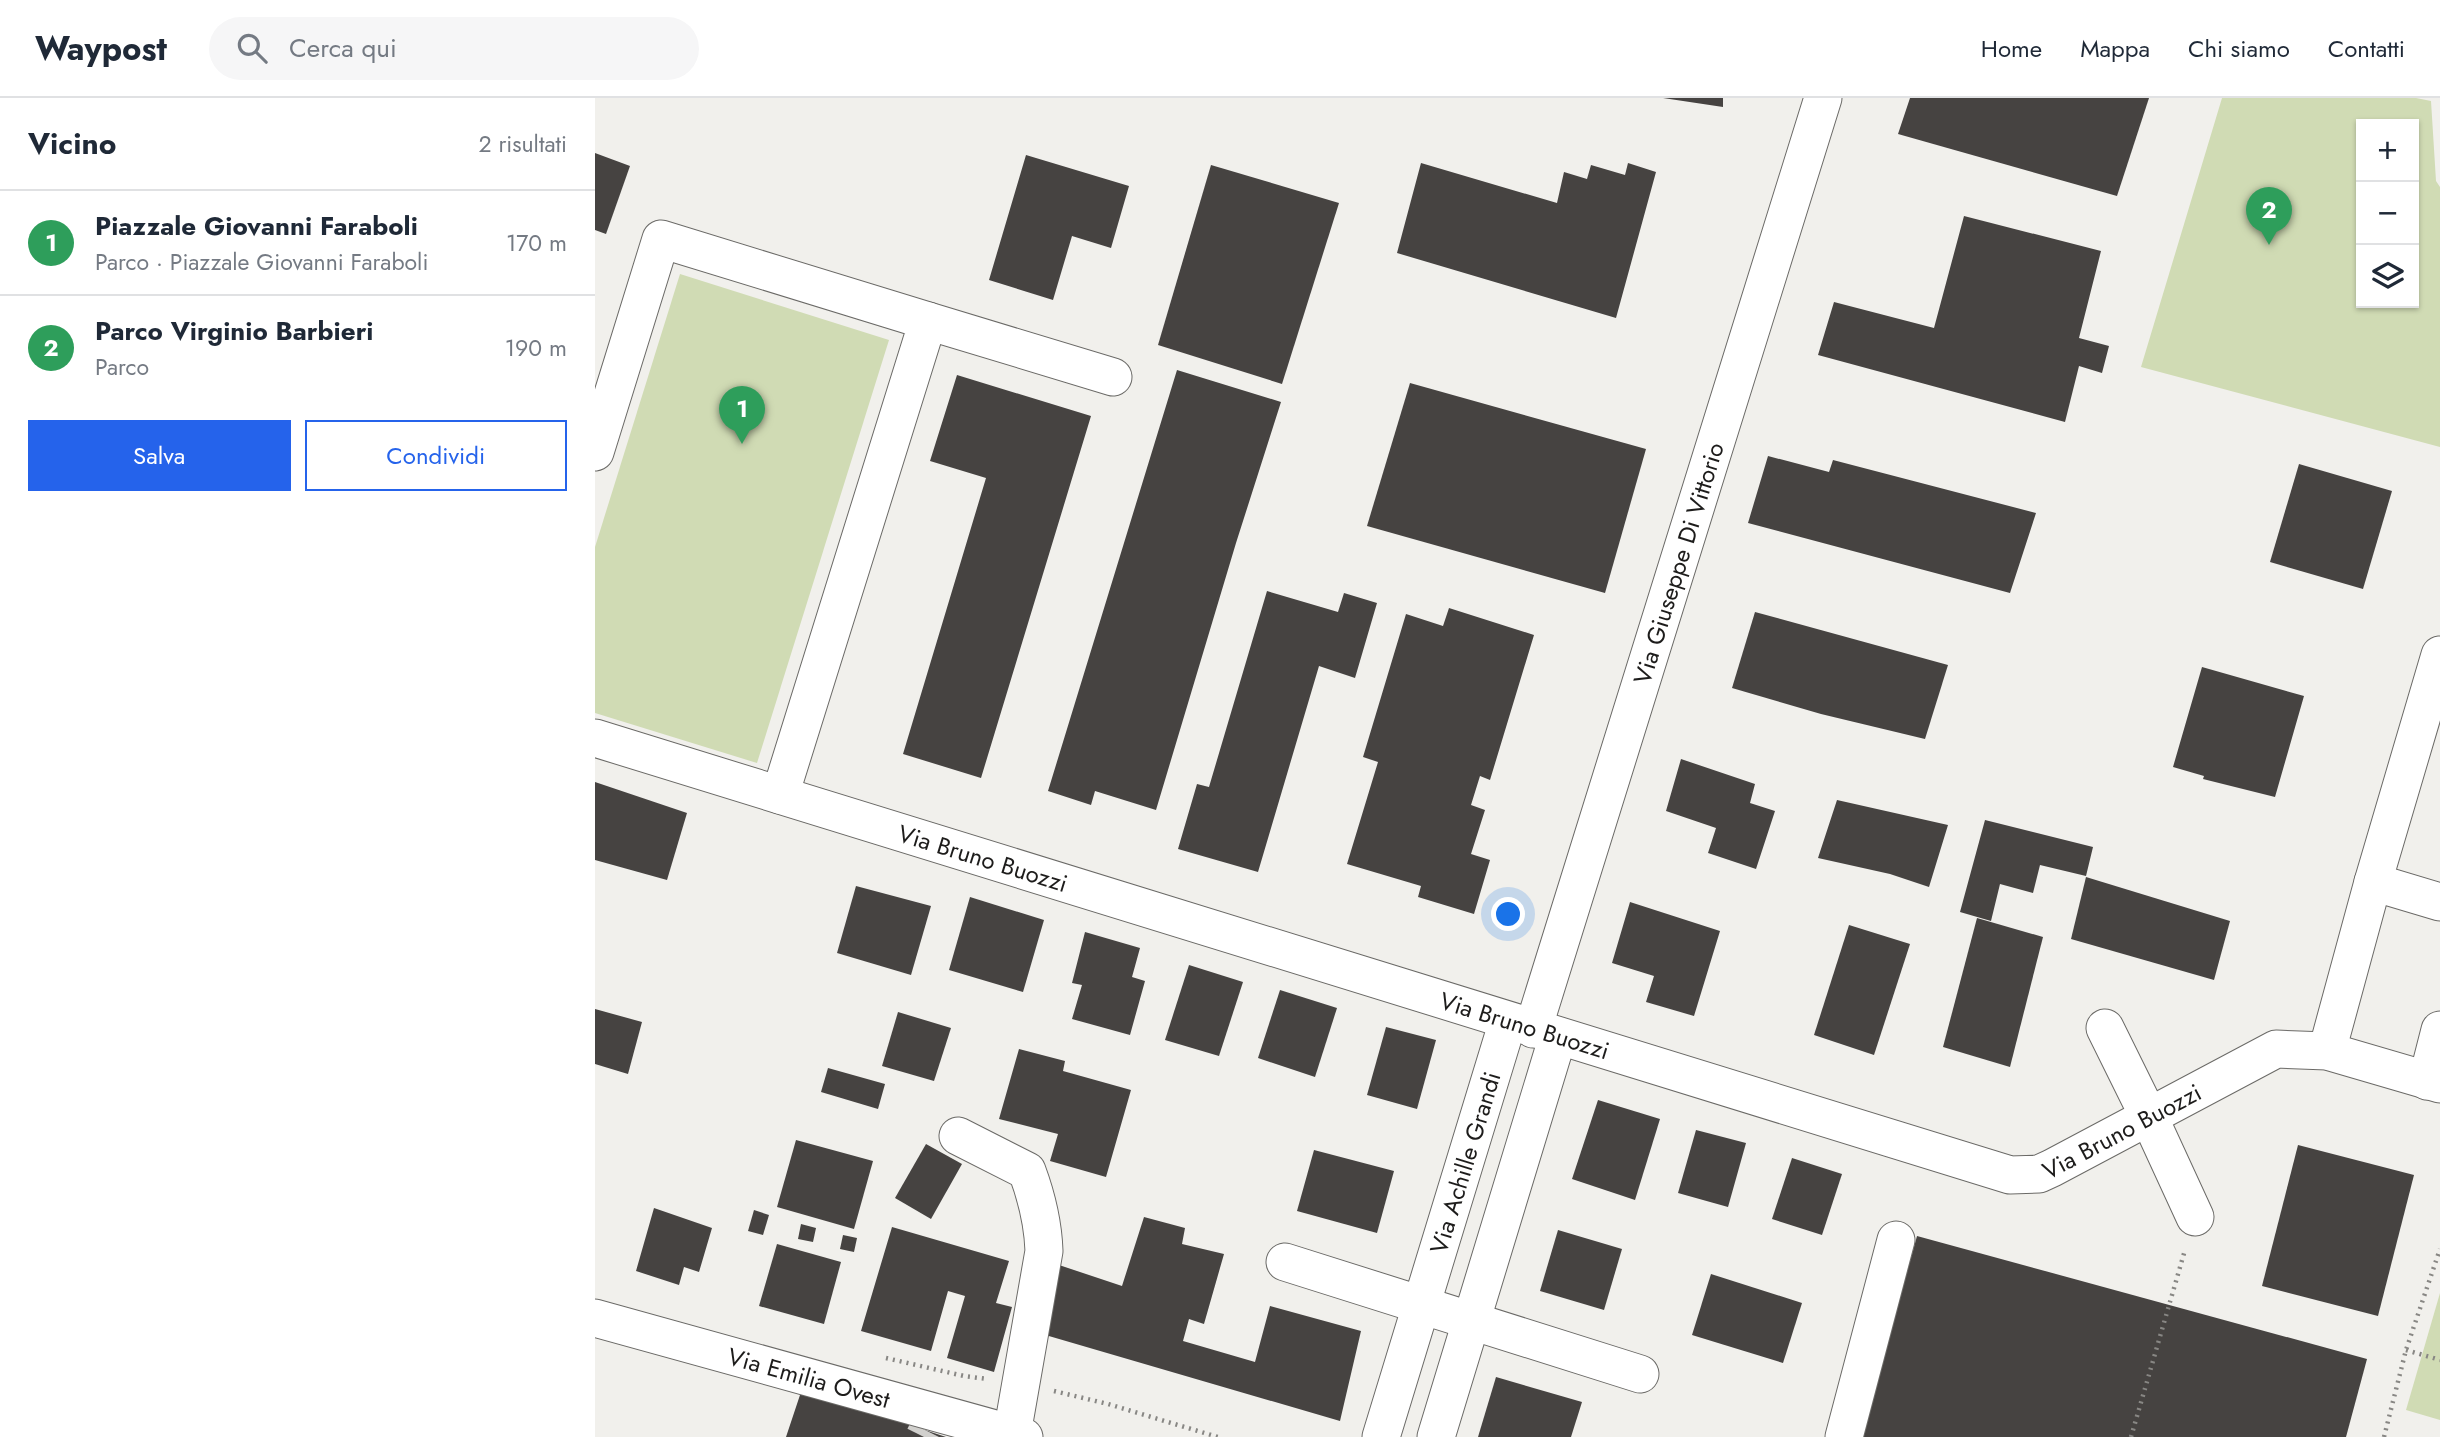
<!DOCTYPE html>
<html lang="it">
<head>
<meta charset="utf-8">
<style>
	:root { --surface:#fff; --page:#f6f6f7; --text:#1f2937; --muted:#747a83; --line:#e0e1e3; --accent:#2563eb }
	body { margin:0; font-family:Jost,sans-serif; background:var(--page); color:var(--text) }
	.controls { position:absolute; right:21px; top:21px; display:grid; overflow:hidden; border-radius:0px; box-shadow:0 2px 5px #0004 }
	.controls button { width:63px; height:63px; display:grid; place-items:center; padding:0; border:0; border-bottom:2px solid var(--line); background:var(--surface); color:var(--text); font:35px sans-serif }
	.you { position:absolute; left:914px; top:817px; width:24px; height:24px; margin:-18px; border:5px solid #fff; border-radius:50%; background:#1a73e8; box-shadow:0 0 0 10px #1a73e833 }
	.badge { display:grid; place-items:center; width:46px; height:46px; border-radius:50%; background:var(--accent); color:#fff; font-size:23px; font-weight:700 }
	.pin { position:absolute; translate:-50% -58px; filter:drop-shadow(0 2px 4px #0008) }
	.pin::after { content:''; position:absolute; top:37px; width:24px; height:21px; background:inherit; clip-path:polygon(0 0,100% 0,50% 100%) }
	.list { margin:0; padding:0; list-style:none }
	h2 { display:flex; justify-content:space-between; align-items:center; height:91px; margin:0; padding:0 28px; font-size:30px }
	h2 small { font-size:23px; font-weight:400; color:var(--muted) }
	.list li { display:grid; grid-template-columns:46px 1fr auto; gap:21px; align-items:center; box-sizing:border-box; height:105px; padding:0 28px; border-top:2px solid var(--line) }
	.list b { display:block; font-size:26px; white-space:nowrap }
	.list p { margin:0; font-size:23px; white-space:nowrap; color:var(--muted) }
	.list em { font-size:23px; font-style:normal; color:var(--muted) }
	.actions { display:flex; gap:14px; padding:21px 28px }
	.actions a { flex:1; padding:16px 0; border:2px solid var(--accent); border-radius:0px; text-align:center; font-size:24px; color:var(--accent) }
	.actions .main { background:var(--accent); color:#fff }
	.icon { flex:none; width:38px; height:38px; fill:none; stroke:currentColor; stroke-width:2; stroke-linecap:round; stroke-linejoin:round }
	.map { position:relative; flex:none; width:1845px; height:1339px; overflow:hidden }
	header { display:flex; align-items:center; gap:42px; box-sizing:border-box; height:98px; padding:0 35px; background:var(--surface); border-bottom:2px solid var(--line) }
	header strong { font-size:33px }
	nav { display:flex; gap:38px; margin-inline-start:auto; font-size:24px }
	.search { width:490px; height:63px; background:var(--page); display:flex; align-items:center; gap:18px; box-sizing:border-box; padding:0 24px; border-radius:38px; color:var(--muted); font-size:26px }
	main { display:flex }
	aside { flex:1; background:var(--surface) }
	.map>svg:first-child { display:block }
	.green { fill:#d0dbb4; fill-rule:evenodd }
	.building { fill:#464341 }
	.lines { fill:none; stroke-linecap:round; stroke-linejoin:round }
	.minor-tunnel { stroke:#d1d0cd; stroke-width:37; stroke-dasharray:37 18; stroke-linecap:butt }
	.minor-casing { stroke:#6b6a67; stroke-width:39 }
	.path { stroke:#888784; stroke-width:4.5; stroke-dasharray:2 5; stroke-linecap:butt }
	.minor { stroke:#fff; stroke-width:37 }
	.labels { text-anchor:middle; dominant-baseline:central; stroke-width:7; stroke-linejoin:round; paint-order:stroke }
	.street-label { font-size:24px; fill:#1d1c1b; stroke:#f1f0ec }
</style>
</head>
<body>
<header>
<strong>Waypost</strong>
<div class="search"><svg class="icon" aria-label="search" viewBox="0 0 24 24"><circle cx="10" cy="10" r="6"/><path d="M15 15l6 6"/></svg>Cerca qui</div>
<nav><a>Home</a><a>Mappa</a><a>Chi siamo</a><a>Contatti</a></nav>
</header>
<main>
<aside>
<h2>Vicino<small>2 risultati</small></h2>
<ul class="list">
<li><span class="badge" style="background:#2e9e5b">1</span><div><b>Piazzale Giovanni Faraboli</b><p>Parco · Piazzale Giovanni Faraboli</p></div><em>170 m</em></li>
<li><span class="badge" style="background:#2e9e5b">2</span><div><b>Parco Virginio Barbieri</b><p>Parco</p></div><em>190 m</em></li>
</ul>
<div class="actions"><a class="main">Salva</a><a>Condividi</a></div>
</aside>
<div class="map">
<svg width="1845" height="1339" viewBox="0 0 1845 1339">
	<rect width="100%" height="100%" fill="#f1f0ec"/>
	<g class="green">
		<path d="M1627,0H1821L1836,3L1841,83L1845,89V349L1546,269ZM1819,26V205H1766V26Z"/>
		<polygon points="85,176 294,242 162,665 0,615 0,449"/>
		<polygon points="1845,1195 1845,1322 1811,1312"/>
	</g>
	<g class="building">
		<polygon points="1068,0 1128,0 1128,9"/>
		<polygon points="1315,0 1554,0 1522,98 1303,36"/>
		<polygon points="0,55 35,68 11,136 0,132"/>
		<polygon points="431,57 534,88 516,150 477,138 458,202 394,182"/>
		<polygon points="826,65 962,105 969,74 992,81 996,67 1030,77 1033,65 1061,74 1021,220 802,155"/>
		<polygon points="616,67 744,105 687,286 563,247"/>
		<polygon points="1369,118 1506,153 1484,240 1514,248 1507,275 1484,268 1470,324 1223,257 1239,204 1339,230"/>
		<polygon points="582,272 686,304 641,445 561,712 500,693 496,707 453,693"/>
		<polygon points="362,277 496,318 386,680 308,656 391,380 335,363"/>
		<polygon points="815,285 1051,351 1010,495 772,428"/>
		<polygon points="1173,358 1234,374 1238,362 1441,415 1415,495 1153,425"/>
		<polygon points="1704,366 1797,393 1768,491 1675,464"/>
		<polygon points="672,493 743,514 749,495 782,505 760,580 724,568 663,774 583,751 602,686 614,689"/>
		<polygon points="854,510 939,537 895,682 885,678 876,707 890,712 876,756 895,762 879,816 823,799 826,788 752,766 783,664 768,659 811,516 848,528"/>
		<polygon points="1160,514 1353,567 1330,641 1226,616 1137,590"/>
		<polygon points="1607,569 1709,598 1680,699 1608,681 1609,678 1578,669"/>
		<polygon points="1086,661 1160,686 1155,705 1180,713 1161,771 1113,755 1121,730 1071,713"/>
		<polygon points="0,684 92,715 72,782 0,762"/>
		<polygon points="1242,702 1353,727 1334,789 1295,776 1223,760"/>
		<polygon points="1390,722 1498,749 1491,778 1445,767 1438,795 1405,786 1396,823 1365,814"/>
		<polygon points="1491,779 1635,823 1619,882 1476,841"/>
		<polygon points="261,788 336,808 316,877 242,855"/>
		<polygon points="375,799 449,822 428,894 354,872"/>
		<polygon points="1035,804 1125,833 1099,918 1051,904 1059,878 1017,865"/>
		<polygon points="1382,820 1448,839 1415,969 1348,949"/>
		<polygon points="1254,827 1315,846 1279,957 1219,937"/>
		<polygon points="490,834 545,850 537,879 550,883 535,937 477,921 487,887 477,885"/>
		<polygon points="594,867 648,884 624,958 570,942"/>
		<polygon points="685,892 742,910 720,979 663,960"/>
		<polygon points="0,911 47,924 33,976 0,966"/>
		<polygon points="303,914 356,930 339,983 287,968"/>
		<polygon points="791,929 841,942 822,1011 772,997"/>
		<polygon points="424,951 470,963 468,973 536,992 511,1079 455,1063 463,1036 404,1021"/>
		<polygon points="233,970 290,986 283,1011 226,994"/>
		<polygon points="1003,1002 1065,1021 1040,1102 977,1081"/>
		<polygon points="1101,1032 1151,1045 1133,1109 1083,1095"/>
		<polygon points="201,1042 278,1063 259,1131 182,1109"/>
		<polygon points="331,1046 367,1066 336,1121 300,1100"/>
		<polygon points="1703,1047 1819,1077 1783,1218 1667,1188"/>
		<polygon points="719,1052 799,1073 782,1135 702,1113"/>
		<polygon points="1197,1060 1247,1076 1227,1137 1177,1121"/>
		<polygon points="59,1110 117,1130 104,1174 89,1169 84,1187 41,1173"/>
		<polygon points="159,1112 174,1117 168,1137 153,1133"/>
		<polygon points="549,1119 590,1130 587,1146 629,1156 609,1226 594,1221 588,1243 660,1264 675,1208 766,1233 745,1323 447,1236 464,1167 527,1188"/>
		<polygon points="206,1126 221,1130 218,1144 203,1141"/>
		<polygon points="297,1129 414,1163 401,1205 417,1209 399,1274 352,1260 370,1198 353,1193 336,1253 266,1233"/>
		<polygon points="963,1132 1027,1151 1009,1212 945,1193"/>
		<polygon points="248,1137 262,1140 259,1154 245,1151"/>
		<polygon points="1322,1138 1772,1261 1751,1339 1266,1339"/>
		<polygon points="182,1146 246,1164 229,1226 164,1208"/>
		<polygon points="1116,1176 1207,1205 1188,1265 1097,1237"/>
		<polygon points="901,1279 987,1304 976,1339 883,1339"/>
		<polygon points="206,1294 312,1326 351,1339 191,1339"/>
	</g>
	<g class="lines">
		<polyline class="minor-tunnel" points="329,1339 332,1333"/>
		<g class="minor-casing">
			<g id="minor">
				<polyline points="333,223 518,279"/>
				<polyline points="0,354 66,141 333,223 185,697"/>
				<path id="s1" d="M0,640L1415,1077L1444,1076L1457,1070L1681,951L1732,953L1845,986"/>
				<polyline points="1778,784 1845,804"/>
				<polyline points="1510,930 1554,1019 1600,1119"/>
				<path id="s2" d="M938,931L1228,0"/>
				<polyline points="1732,953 1778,784 1845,557"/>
				<polyline points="1832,983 1845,932"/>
				<path d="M363,1038L432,1073C442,1100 448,1124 449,1153L417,1336"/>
				<polyline points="690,1164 1045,1276"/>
				<path id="s3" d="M0,1220L429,1339"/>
				<path id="s4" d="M786,1339L913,923"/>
				<polyline points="841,1339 963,938"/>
				<polyline points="1249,1339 1301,1142"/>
			</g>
		</g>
		<g class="path">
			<polyline points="1811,1252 1845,1262"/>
			<polyline points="291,1260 369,1278 392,1281"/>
			<polyline points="459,1293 513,1306 623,1339"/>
			<polyline points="1536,1339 1590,1152"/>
			<polyline points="1789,1339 1811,1252 1845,1151"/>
		</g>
		<use href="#minor" class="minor"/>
	</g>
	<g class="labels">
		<g class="street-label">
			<text stroke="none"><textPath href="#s2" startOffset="488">Via Giuseppe Di Vittorio</textPath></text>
			<text stroke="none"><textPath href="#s1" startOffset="406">Via Bruno Buozzi</textPath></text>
			<text stroke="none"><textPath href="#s1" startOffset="973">Via Bruno Buozzi</textPath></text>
			<text stroke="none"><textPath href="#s1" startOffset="1603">Via Bruno Buozzi</textPath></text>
			<text stroke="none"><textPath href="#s4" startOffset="287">Via Achille Grandi</textPath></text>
			<text stroke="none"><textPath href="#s3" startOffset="222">Via Emilia Ovest</textPath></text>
		</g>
	</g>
</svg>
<div class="controls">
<button>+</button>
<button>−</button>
<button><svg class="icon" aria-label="layers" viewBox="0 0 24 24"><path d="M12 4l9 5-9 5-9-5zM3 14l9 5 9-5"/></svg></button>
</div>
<div class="you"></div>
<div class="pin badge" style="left:147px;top:346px;background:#2e9e5b">1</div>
<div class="pin badge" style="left:1674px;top:147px;background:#2e9e5b">2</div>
</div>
</main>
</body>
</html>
